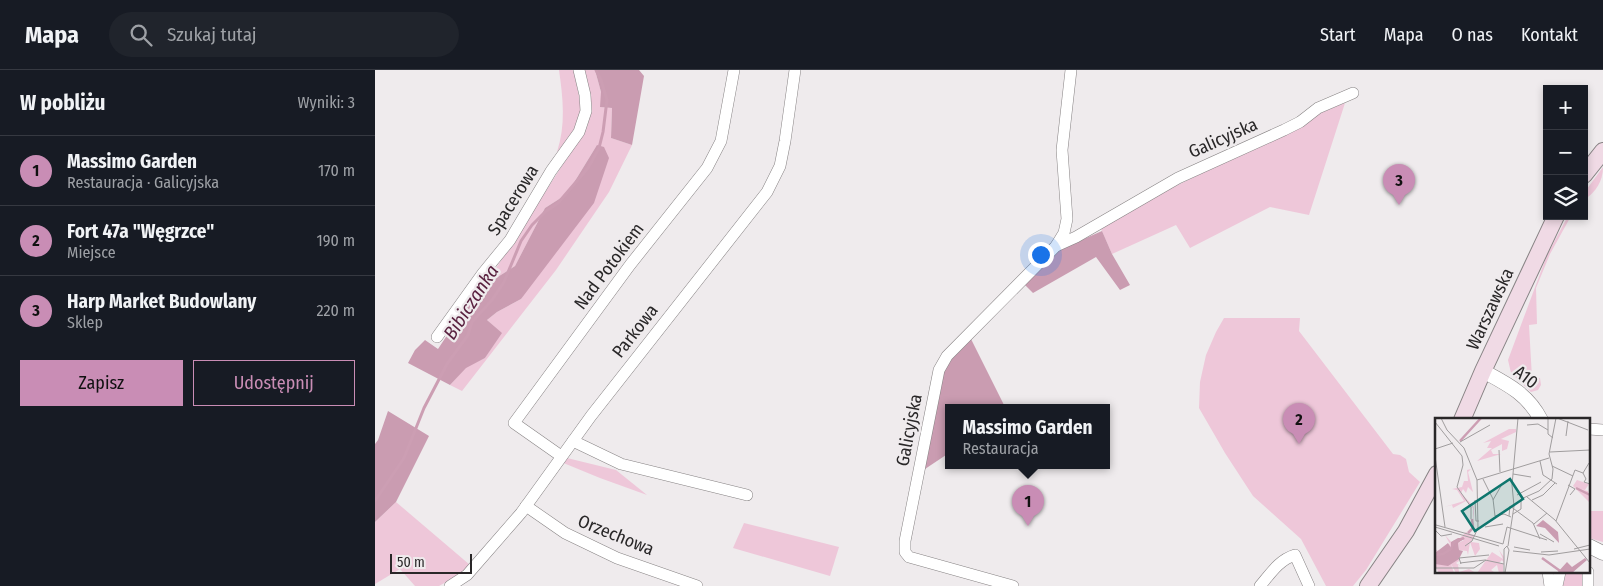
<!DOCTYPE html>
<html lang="pl">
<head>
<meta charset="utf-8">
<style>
	:root { --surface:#171b24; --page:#20242c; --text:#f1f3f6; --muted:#9ea1a6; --line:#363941; --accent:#c98db5 }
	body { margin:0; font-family:"Fira Sans Condensed",sans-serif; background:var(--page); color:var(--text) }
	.controls { position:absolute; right:15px; top:15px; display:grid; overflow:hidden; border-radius:0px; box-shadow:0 2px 8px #0003 }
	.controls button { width:45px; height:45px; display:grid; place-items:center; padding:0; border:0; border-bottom:1px solid var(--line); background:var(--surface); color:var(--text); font:25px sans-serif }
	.scale { position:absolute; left:15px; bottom:12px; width:82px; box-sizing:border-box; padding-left:5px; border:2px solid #292728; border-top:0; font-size:14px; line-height:18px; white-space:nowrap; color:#292728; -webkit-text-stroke:4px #efebed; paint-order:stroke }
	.you { position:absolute; left:665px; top:184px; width:18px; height:18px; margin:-12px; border:4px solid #fff; border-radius:50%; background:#1a73e8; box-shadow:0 0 0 8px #1a73e833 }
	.badge { display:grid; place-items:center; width:32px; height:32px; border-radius:50%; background:var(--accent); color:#111; font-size:16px; font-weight:700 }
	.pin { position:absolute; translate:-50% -41px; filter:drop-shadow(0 1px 2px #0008) }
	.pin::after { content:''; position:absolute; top:26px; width:18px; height:15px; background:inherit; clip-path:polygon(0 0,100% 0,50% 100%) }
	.popup { position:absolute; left:570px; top:334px; width:165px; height:65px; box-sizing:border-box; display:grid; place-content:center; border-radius:0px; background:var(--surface); filter:drop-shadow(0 1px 4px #0005); font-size:16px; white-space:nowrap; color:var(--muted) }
	.popup b { font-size:19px; color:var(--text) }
	.popup::after { content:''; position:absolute; left:50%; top:100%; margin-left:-10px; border:10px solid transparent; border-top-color:var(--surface) }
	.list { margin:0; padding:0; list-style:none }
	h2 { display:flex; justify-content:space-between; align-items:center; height:65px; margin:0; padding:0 20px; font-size:21px }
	h2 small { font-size:16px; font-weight:400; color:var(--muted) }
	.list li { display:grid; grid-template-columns:32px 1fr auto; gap:15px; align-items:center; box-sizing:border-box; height:70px; padding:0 20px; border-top:1px solid var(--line) }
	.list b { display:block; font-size:19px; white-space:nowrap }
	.list p { margin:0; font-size:16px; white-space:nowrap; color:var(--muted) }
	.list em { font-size:16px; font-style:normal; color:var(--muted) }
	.actions { display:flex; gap:10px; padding:15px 20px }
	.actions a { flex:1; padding:11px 0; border:1px solid var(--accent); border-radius:0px; text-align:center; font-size:18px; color:var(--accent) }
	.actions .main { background:var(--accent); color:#111 }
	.icon { flex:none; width:28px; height:28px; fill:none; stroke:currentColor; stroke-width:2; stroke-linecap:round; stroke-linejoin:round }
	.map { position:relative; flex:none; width:1228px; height:516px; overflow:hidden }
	header { display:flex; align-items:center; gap:30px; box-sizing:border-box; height:70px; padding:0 25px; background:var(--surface); border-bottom:1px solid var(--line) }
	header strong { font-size:24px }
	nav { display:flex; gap:28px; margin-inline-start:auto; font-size:18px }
	.search { width:350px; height:45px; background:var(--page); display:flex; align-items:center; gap:12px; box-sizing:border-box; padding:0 18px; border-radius:28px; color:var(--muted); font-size:19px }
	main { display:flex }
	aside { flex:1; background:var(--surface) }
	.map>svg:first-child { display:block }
	.green { fill:#eec7d9 }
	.forest { fill:#ca9cb1 }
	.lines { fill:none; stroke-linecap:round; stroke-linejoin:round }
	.stream { stroke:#cc9eb3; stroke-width:3 }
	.minor-casing { stroke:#878384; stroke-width:12 }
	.tertiary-casing { stroke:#878384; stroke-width:15 }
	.secondary-casing { stroke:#878384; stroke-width:18 }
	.minor { stroke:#fff; stroke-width:11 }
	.tertiary { stroke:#fff; stroke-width:14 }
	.secondary { stroke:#f0dae5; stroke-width:16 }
	.labels { text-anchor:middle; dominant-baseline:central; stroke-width:4.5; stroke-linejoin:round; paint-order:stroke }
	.street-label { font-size:18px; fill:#292728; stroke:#efebed }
	.water-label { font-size:19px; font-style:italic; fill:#59213f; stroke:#efebed }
	.inset-river { fill:none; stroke:#cc9eb3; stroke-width:2.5 }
	.inset-road { fill:none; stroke:#a09d9e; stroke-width:1 }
	.view { fill:#0f766e; fill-opacity:0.15; stroke:#0f766e; stroke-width:2.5 }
	.inset-edge { fill:none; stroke:#292728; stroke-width:2.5 }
</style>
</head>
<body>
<header>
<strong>Mapa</strong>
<div class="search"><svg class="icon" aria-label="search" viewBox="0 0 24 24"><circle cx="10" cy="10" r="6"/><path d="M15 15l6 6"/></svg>Szukaj tutaj</div>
<nav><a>Start</a><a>Mapa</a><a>O nas</a><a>Kontakt</a></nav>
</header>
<main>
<aside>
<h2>W pobliżu<small>Wyniki: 3</small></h2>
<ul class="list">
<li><span class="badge">1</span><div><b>Massimo Garden</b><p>Restauracja · Galicyjska</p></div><em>170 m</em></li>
<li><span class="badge">2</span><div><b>Fort 47a &quot;Węgrzce&quot;</b><p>Miejsce</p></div><em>190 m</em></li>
<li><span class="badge">3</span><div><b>Harp Market Budowlany</b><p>Sklep</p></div><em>220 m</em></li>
</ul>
<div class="actions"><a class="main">Zapisz</a><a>Udostępnij</a></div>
</aside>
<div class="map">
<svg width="1228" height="516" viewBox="0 0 1228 516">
	<rect width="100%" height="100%" fill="#efebed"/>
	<g class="green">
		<path d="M184,0H199L207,42L201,60L182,82C191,55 188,28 184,0Z"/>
		<polygon points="209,0 220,0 226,22 226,37 237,38 236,68 257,75 234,122 181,200 87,321 75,315 91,297 110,288 126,263 112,250 122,242 146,229 222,75 192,124 170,138 140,196 102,220 123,195 212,57 217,36"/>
		<polygon points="970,33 934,145 895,137 815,178 801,155 737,184 726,159 782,125 935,51 945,43"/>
		<path d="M1228,97C1228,111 1221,122 1209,130V123Z"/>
		<polygon points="1193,146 1196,146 1175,184 1161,218 1162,254 1154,255 1157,308 1165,308 1166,315 1163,320 1156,322 1136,303 1133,290 1172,185"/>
		<polygon points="849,248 925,248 924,261 1018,384 1025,385 1031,389 1034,402 1045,412 991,500 978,516 951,516 926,469 878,426 850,383 824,338 825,312 831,285 841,262"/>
		<polygon points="192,388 241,400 272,425 225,408 186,392"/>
		<polygon points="21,432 95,495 87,503 64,516 40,516 25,499 0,514 0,452"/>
		<polygon points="1214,441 1228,441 1228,472 1214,468"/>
		<polygon points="369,453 464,477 455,506 358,478"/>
		<polygon points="1191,502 1209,502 1209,516 1188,516"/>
	</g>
	<g class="forest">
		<polygon points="220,0 264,0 269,6 257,75 236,68 237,38 225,37 226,22"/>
		<polygon points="222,75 229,77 234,88 219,133 146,229 122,242 112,250 127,263 110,288 91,298 75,315 33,293 40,280 50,270 63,279 102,220 140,196 170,138 192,124"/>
		<polygon points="727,161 737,184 755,215 745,220 721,187 658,223 650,215 686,179"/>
		<polygon points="595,267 630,337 574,337 574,383 547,401 567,300"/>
		<polygon points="13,341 54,366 21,432 0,452 0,374 3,370"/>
	</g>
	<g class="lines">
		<polyline class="stream" points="0,431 29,388 49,338 72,294 93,265 97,252 117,230 129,212 146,171 157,155 170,142 183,133 213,98 218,89 224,78 228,62 232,30 226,10 221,0"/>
		<g class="minor-casing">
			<g id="minor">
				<polyline points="681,176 701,167 803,108 909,60 925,52 943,38 978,23"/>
				<polyline points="62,267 108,203 135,170 176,101 204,62 211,41 210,25 204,0"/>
				<polyline points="1214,359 1228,360"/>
				<polyline points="198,371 246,394 372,425"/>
				<polyline points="186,386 139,353 255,195 332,98 346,71 359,0"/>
				<polyline points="151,436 190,463 242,488 322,516"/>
				<polyline points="1173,502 1175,516"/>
				<polyline points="75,516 92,505 146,443 216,346 392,122 405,96 410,71 420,0"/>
				<polyline points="638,516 534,487 530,482 530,471 564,300 572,286 681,176 689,163 692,149 687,80 696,0"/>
				<path d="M885,516C896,503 904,490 920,485L934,516"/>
				<polyline points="1182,516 1185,502"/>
				<polyline points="1213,516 1213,502"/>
			</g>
		</g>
		<g class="tertiary-casing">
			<g id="tertiary">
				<path d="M1108,301C1132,314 1153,324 1166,350"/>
				<polyline points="1214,476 1228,483"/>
			</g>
		</g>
		<g class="secondary-casing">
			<g id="secondary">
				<polyline points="1209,105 1228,81"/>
				<polyline points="1087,350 1108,301 1181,146"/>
				<polyline points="993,516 1031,461 1062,404"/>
			</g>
		</g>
		<use href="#minor" class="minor"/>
		<use href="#tertiary" class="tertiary"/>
		<use href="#secondary" class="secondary"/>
	</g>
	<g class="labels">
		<g class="street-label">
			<text transform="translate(848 68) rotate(-24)">Galicyjska</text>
			<text transform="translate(138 130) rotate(-58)">Spacerowa</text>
			<text transform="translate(234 196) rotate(-53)">Nad Potokiem</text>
			<text transform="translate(1115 239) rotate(-65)">Warszawska</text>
			<text transform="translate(260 261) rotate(-52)">Parkowa</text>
			<text transform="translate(1151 307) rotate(37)">A10</text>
			<text transform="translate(534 360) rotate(-79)">Galicyjska</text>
			<text transform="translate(241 465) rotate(22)">Orzechowa</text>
		</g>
		<g class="water-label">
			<text transform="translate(96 232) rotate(-57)">Bibiczanka</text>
		</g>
	</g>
	<g transform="translate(1060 348)">
		<rect width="155" height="155" fill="#efebed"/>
		<path d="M74,11H81V14L66,21L74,23L72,31L67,33V26L56,32L58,36H66L42,43L57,30H52L56,23L48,25ZM36,51L33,54L38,74L33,69L31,75L28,71L26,75L39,89V96L38,103V90L31,83L18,90L17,87L9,89L29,83L22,72L17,71L27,69L29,63H33L32,52ZM142,62L154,66L150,72L144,71L153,73L155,85L138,68ZM31,114L39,117L36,124L44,125L45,131L40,138L35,124L33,137L32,133L24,132V143L21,145L28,150L23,146L24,154L34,151L41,155H21L16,146L19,155H4L0,148V131L3,133L15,126L10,117L18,126L16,131L19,125L24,132L23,125L29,122L24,121ZM64,132L69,139V145L67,142L64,145L56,143L68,146V155H60V154L64,155L62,147L56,152L59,154L42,155L57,134L68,141Z" fill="#eec7d9"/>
		<path d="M108,102L123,114L124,125L110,110L101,108ZM23,120H30L23,125L24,132L28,133L24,141L13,148L0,146V135L13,125L16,130V124ZM150,140L152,142L137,155H122L132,144L137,149Z" fill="#ca9cb1"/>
		<path class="inset-river" d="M25,23L46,0M141,70L155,77M33,115L38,110L37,101M0,137L8,136L16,131L19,124L29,120M107,140L128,155"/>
		<path class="inset-road" d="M6,0L12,12L29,30L42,62M113,0V16L118,20M122,0L153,12M0,4L27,38L28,47L22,69L36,89V101M92,7L103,6L113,12M131,18L133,3M25,24L55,7M0,31L18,25M64,32L65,54M115,34L155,32M0,38L10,109M105,43L108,57L122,66M117,48L138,58M148,55L151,61L149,64L155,66M78,56L96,59M48,61L58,81L60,98L69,96L76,99M42,62L114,40M133,67L140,71L135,77M82,77L106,64M92,79L120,102L155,145M86,81L104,73L117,61L118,51L114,36L121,0M40,82L41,103H44M58,82L66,68M97,82L108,77L120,65M78,96L86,91V81M74,98L75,88L98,105L105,121M121,103L140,52L148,55L154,45M99,106L112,95M1,107L68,126L72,109L112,122M0,109L64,128M50,109L68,106M0,112L6,118L17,116M105,116L119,124M30,128L37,123L43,110L42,62M73,128L79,88L77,67L83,0M79,129L95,132M139,131L155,127M78,133L114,137L155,131M106,134L123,133M25,145L50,142L69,146M26,146L24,140L54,137M0,150H39L51,142M69,155V131L72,128L74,132L70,155"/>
		<path class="view" d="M75,61L88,81L40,113L27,93Z"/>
		<rect width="155" height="155" class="inset-edge"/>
	</g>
</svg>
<div class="controls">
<button>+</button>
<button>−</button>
<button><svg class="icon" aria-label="layers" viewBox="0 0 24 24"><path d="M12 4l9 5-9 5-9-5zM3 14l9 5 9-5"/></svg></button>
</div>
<div class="scale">50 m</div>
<div class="you"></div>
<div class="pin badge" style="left:653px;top:456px">1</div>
<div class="popup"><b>Massimo Garden</b>Restauracja</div>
<div class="pin badge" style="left:924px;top:374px">2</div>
<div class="pin badge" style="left:1024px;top:135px">3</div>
</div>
</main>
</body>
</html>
